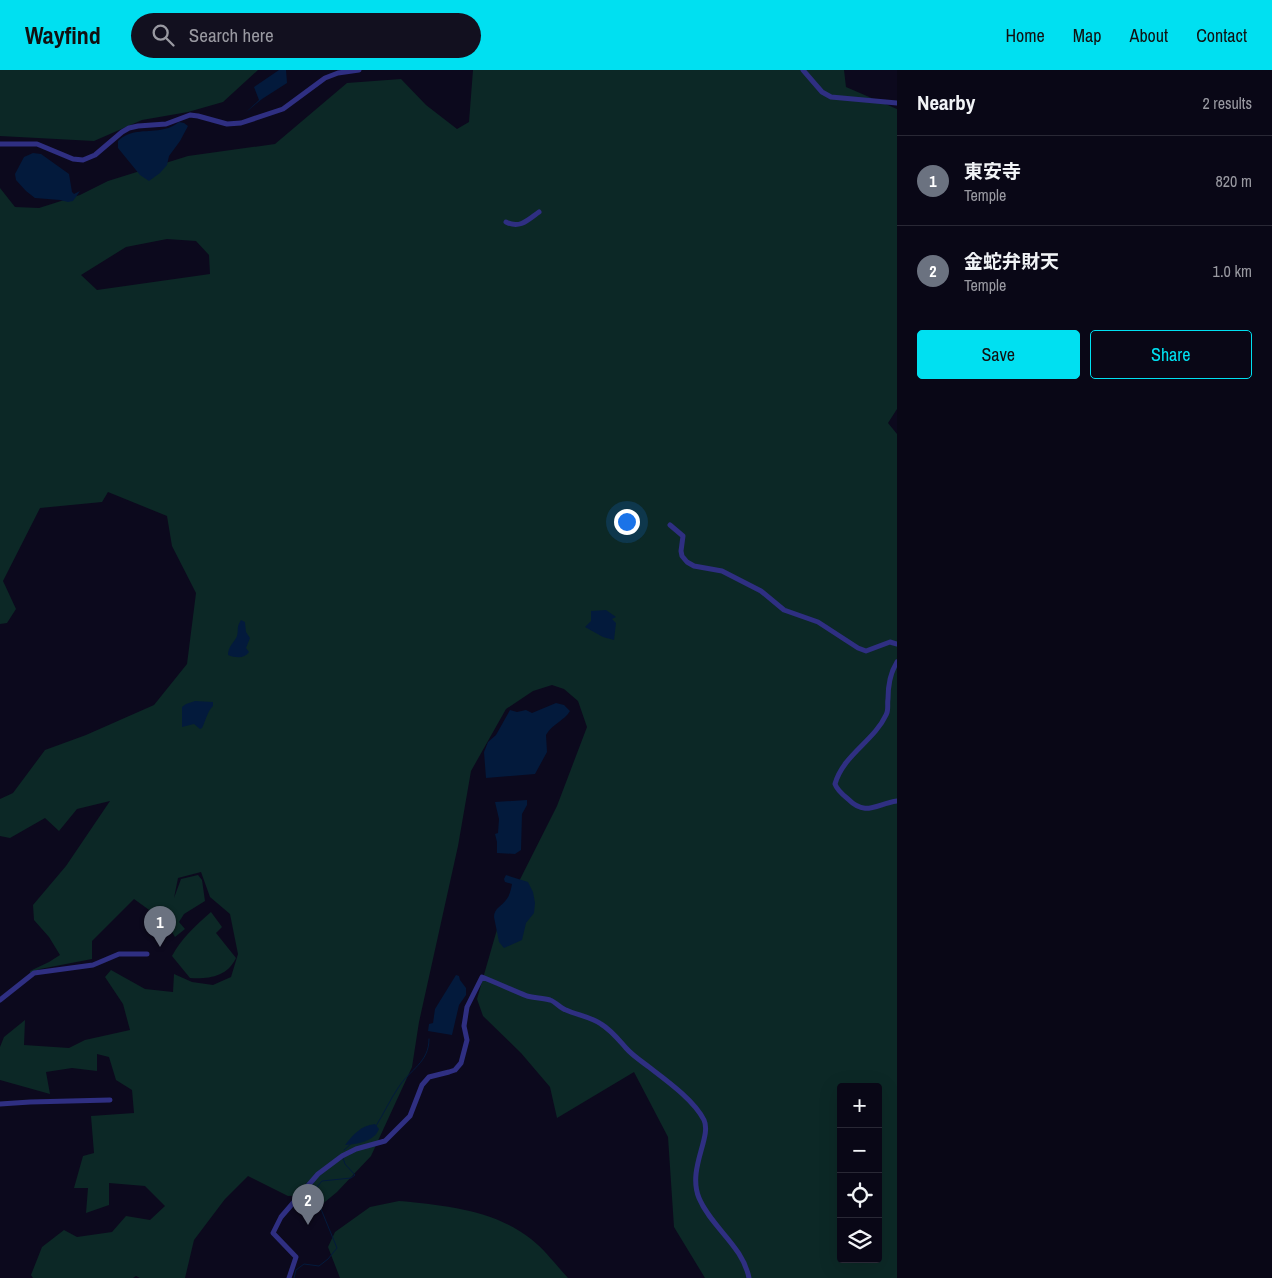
<!DOCTYPE html>
<html lang="en">
<head>
<meta charset="utf-8">
<style>
	:root { --surface:#090716; --page:#12101f; --text:#f1f3f6; --muted:#9999a1; --line:#292835; --accent:#00e0f1 }
	body { margin:0; font-family:"Archivo Narrow","Noto Sans JP",sans-serif; background:var(--page); color:var(--text) }
	.controls { position:absolute; right:15px; bottom:15px; display:grid; overflow:hidden; border-radius:5px; box-shadow:0 5px 20px #0002 }
	.controls button { width:45px; height:45px; display:grid; place-items:center; padding:0; border:0; border-bottom:1px solid var(--line); background:var(--surface); color:var(--text); font:25px sans-serif }
	.you { position:absolute; left:626px; top:451px; width:18px; height:18px; margin:-12px; border:4px solid #fff; border-radius:50%; background:#1a73e8; box-shadow:0 0 0 8px #1a73e833 }
	.badge { display:grid; place-items:center; width:32px; height:32px; border-radius:50%; background:var(--accent); color:#fff; font-size:16px; font-weight:700 }
	.pin { position:absolute; translate:-50% -41px; filter:drop-shadow(0 1px 2px #0008) }
	.pin::after { content:''; position:absolute; top:26px; width:18px; height:15px; background:inherit; clip-path:polygon(0 0,100% 0,50% 100%) }
	.list { margin:0; padding:0; list-style:none }
	h2 { display:flex; justify-content:space-between; align-items:center; height:65px; margin:0; padding:0 20px; font-size:21px }
	h2 small { font-size:16px; font-weight:400; color:var(--muted) }
	.list li { display:grid; grid-template-columns:32px 1fr auto; gap:15px; align-items:center; box-sizing:border-box; height:90px; padding:0 20px; border-top:1px solid var(--line) }
	.list b { display:block; font-size:19px; white-space:nowrap }
	.list p { margin:0; font-size:16px; white-space:nowrap; color:var(--muted) }
	.list em { font-size:16px; font-style:normal; color:var(--muted) }
	.actions { display:flex; gap:10px; padding:15px 20px }
	.actions a { flex:1; padding:11px 0; border:1px solid var(--accent); border-radius:5px; text-align:center; font-size:18px; color:var(--accent) }
	.actions .main { background:var(--accent); color:#111 }
	.icon { flex:none; width:28px; height:28px; fill:none; stroke:currentColor; stroke-width:2; stroke-linecap:round; stroke-linejoin:round }
	.map { position:relative; flex:none; width:897px; height:1208px; overflow:hidden }
	header { display:flex; align-items:center; gap:30px; box-sizing:border-box; height:70px; padding:0 25px; background:var(--accent); color:#111 }
	header strong { font-size:24px }
	nav { display:flex; gap:28px; margin-inline-start:auto; font-size:18px }
	.search { width:350px; height:45px; background:var(--page); display:flex; align-items:center; gap:12px; box-sizing:border-box; padding:0 18px; border-radius:28px; color:var(--muted); font-size:19px }
	main { display:flex }
	aside { flex:1; background:var(--surface) }
	.map>svg:first-child { display:block }
	.green { fill:#0c2826; fill-rule:evenodd }
	.water { fill:#031a3c }
	.lines { fill:none; stroke-linecap:round; stroke-linejoin:round }
	.stream { stroke:#031a3c; stroke-width:1 }
	.minor { stroke:#2f2f82; stroke-width:5 }
</style>
</head>
<body>
<header>
<strong>Wayfind</strong>
<div class="search"><svg class="icon" aria-label="search" viewBox="0 0 24 24"><circle cx="10" cy="10" r="6"/><path d="M15 15l6 6"/></svg>Search here</div>
<nav><a>Home</a><a>Map</a><a>About</a><a>Contact</a></nav>
</header>
<main>
<div class="map">
<svg width="897" height="1208" viewBox="0 0 897 1208">
	<rect width="100%" height="100%" fill="#0c091d"/>
	<g class="green">
		<polygon points="0,0 258,0 223,32 188,42 142,50 94,71 0,66"/>
		<path d="M473,0H844L846,17L897,39V339L888,353L897,364V1208H705L674,1157L668,1067L634,1002L557,1048L550,1017L521,983L483,946L477,929L500,849L557,736L587,657L578,631L564,619L552,615L533,621L506,639L471,701L458,776L419,952L412,997L371,1086L337,1122L320,1136L317,1125L288,1126L248,1106L225,1129L194,1170L185,1208H140L136,1206L133,1208H33L31,1205L42,1177L64,1160L77,1167L112,1162L126,1146L150,1150L165,1136L145,1116L109,1113V1135L86,1143L88,1118H74L83,1086L94,1083L91,1046L134,1043L132,1020L116,1010L109,987L97,984V1001L72,998L46,1002L50,1024L0,1010V977L4,967L25,950L24,975L69,978L85,970L130,960L123,934L105,907L111,900L145,919L173,922L174,904L192,912L213,915L231,907L238,884L230,844L210,827L201,802L178,808L174,828L181,809L198,805L202,810L205,831L184,844L179,852L185,859L175,867L166,852V849L163,850L134,829L92,871V889L40,899L30,903V901L49,892L60,885L49,867L34,850L33,835L66,796L110,731L77,739L59,761L45,748L10,768L0,766V729L13,723L45,680L86,665L154,635L187,594L196,523L172,476L167,446L108,422L102,432L40,438L3,511L16,539L7,553L0,554V118L15,137L39,138L80,125L108,111L188,86L275,74L347,13L401,9L426,35L457,59L469,52ZM167,169L196,171L209,185L210,204L97,220L81,205L126,177ZM841,1017H878V1189H841Z"/>
		<path d="M211,842L222,857L216,863L236,888C227,907 209,909 190,908L172,886C181,869 196,855 211,842Z"/>
		<path d="M399,1131C443,1135 495,1140 531,1169C544,1179 556,1195 568,1208H340L328,1177L335,1162L370,1137Z"/>
	</g>
	<g class="water">
		<polygon points="279,0 286,0 287,13 262,29 245,43 259,30 254,17"/>
		<path d="M179,52L184,53L188,56L180,71L169,86L167,95L160,103L149,111L140,105L118,78V71C131,58 148,63 164,59C170,58 175,55 179,52Z"/>
		<polygon points="33,83 41,84 69,104 72,122 74,124 80,121 73,131 68,132 60,130 35,128 26,121 16,110 15,104 24,87"/>
		<polygon points="606,540 616,547 612,549 616,553 614,570 603,567 585,557 591,551 591,541"/>
		<path d="M241,550L245,552L246,562L250,568L246,578L249,582C244,589 236,588 228,585C228,576 234,573 237,566C239,558 236,558 241,550Z"/>
		<path d="M195,631L213,632V636C207,642 206,650 202,658L200,659L194,654L182,657V637L186,634Z"/>
		<path d="M556,633L564,635L570,641C564,651 552,654 546,665L547,682L535,704L486,708L484,682L488,672L496,665L510,640L517,642L526,640L532,643Z"/>
		<polygon points="527,730 527,735 522,744 521,780 515,784 497,783 497,772 495,764 498,763 499,749 495,732"/>
		<path d="M506,805L528,812L533,822L535,833L534,843L526,853L522,870L504,878L499,872L494,847C494,838 502,836 506,830C510,825 511,819 512,814L505,812L504,809Z"/>
		<polygon points="456,905 459,906 460,910 466,918 466,925 459,935 452,965 428,961 429,954 433,953 435,939"/>
		<path d="M375,1054L379,1059C374,1072 357,1074 345,1075C354,1064 360,1056 375,1054Z"/>
	</g>
	<g class="lines">
		<g class="stream">
			<path d="M376,1056C384,1043 390,1030 398,1018C410,999 429,993 429,969"/>
			<polyline points="344,1080 351,1074"/>
			<polyline points="294,1208 296,1200 304,1194 319,1196 328,1189 337,1178 316,1127 316,1118 322,1111 351,1108 355,1105 345,1094 343,1088"/>
		</g>
		<g class="minor">
			<polyline points="803,0 822,22 831,27 897,33"/>
			<polyline points="0,74 37,74 73,89 83,90 95,85 122,62 129,58 138,56 166,54 190,45 198,46 227,54 241,53 283,39 325,8 338,3 359,0"/>
			<path d="M506,152C520,159 528,150 539,142"/>
			<polyline points="670,455 683,466 681,481 682,486 687,492 694,496 722,501 761,521 784,540 818,552 858,578 866,581 890,572 897,574"/>
			<path d="M897,592C890,603 888,616 888,629C887,634 889,640 886,645C874,671 843,685 835,714C837,720 843,725 848,729C866,747 876,734 897,731"/>
			<polyline points="0,930 34,903 93,895 119,884 147,884"/>
			<polyline points="0,1034 30,1032 110,1030"/>
			<path d="M289,1208L296,1187L273,1163L281,1147L318,1104L342,1086L356,1079L385,1071L410,1046L422,1015L429,1007L449,1002L455,1000L461,993L467,970L464,956L467,937L482,907C497,913 512,920 527,926C535,928 543,928 550,930C556,932 560,938 566,940C577,945 591,947 601,954C611,960 618,969 626,978C632,985 641,991 649,997C666,1010 694,1030 704,1050C712,1067 687,1099 699,1128C711,1157 743,1176 749,1208"/>
		</g>
	</g>
</svg>
<div class="controls">
<button>+</button>
<button>−</button>
<button><svg class="icon" aria-label="locate" viewBox="0 0 24 24"><circle cx="12" cy="12" r="6"/><path d="M12 2v4M12 18v4M2 12h4M18 12h4"/></svg></button>
<button><svg class="icon" aria-label="layers" viewBox="0 0 24 24"><path d="M12 4l9 5-9 5-9-5zM3 14l9 5 9-5"/></svg></button>
</div>
<div class="you"></div>
<div class="pin badge" style="left:160px;top:877px;background:#6b7280">1</div>
<div class="pin badge" style="left:308px;top:1155px;background:#6b7280">2</div>
</div>
<aside>
<h2>Nearby<small>2 results</small></h2>
<ul class="list">
<li><span class="badge" style="background:#6b7280">1</span><div><b>東安寺</b><p>Temple</p></div><em>820 m</em></li>
<li><span class="badge" style="background:#6b7280">2</span><div><b>金蛇弁財天</b><p>Temple</p></div><em>1.0 km</em></li>
</ul>
<div class="actions"><a class="main">Save</a><a>Share</a></div>
</aside>
</main>
</body>
</html>
